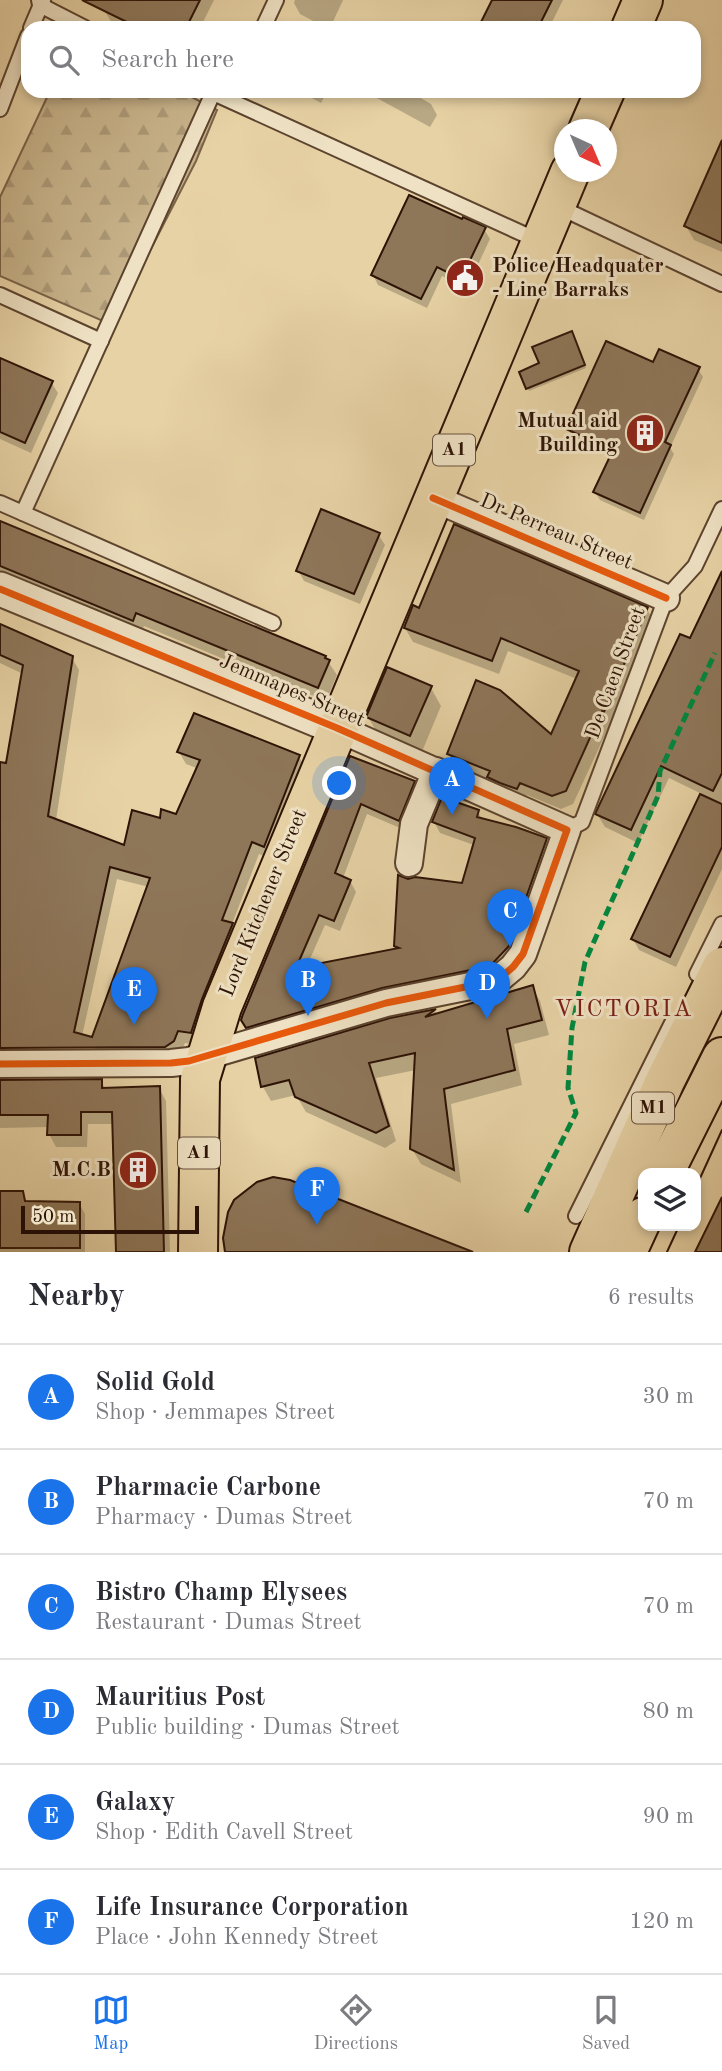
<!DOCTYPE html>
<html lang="en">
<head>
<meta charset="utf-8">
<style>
	:root { --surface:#fff; --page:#f2f2f3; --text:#2b2b33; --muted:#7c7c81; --line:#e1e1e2; --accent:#1a73e8 }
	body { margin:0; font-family:"Old Standard TT",serif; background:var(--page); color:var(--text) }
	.controls { position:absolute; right:21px; bottom:21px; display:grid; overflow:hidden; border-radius:14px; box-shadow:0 4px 10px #0003 }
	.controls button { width:63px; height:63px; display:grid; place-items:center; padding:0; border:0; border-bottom:2px solid var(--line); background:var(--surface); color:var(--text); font:35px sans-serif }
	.compass { position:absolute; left:554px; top:119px; width:63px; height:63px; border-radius:50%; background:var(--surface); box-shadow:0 4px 10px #0003; rotate:136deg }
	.scale { position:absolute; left:21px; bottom:18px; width:178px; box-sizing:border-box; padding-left:7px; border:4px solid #2d1306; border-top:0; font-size:19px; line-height:24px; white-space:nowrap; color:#2d1306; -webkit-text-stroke:5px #efe2c4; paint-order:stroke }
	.you { position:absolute; left:340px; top:784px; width:24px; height:24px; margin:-18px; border:5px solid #fff; border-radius:50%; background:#1a73e8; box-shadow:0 0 0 10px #1a73e833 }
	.badge { display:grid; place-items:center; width:46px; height:46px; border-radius:50%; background:var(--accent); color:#fff; font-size:23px; font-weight:700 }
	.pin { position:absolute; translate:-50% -58px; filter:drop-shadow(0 2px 4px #0008) }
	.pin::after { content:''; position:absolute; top:37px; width:24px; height:21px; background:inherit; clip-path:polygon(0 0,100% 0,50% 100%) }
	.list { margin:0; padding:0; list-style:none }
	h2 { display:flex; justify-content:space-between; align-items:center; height:91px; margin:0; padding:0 28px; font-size:30px }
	h2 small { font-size:23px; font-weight:400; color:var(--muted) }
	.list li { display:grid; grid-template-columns:46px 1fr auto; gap:21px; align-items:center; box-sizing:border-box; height:105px; padding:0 28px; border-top:2px solid var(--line) }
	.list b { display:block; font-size:26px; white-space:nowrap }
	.list p { margin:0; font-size:23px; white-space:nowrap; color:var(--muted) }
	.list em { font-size:23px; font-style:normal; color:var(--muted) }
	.icon { flex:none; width:38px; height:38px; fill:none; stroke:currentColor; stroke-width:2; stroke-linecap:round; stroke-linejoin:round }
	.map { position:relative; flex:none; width:722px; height:1252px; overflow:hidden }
	.search { position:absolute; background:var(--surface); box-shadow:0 4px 10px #0003; left:21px; right:21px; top:21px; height:77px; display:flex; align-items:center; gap:18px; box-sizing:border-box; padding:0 24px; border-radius:21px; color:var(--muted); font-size:26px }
	.sheet { height:721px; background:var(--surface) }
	nav { display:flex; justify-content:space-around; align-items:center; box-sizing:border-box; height:98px; border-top:2px solid var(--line); background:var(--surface); font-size:19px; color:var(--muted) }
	nav a { display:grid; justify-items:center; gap:4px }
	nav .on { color:var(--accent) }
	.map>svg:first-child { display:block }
	.forest { fill:url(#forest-firs); stroke:#7a6248; stroke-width:2 }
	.shadow { fill:#0003; fill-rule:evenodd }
	.building { fill:#8e7659; stroke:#2d1306; stroke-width:2; fill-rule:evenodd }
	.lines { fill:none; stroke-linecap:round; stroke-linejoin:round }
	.service-casing { stroke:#5c432e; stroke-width:18 }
	.minor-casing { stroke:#5c432e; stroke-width:30 }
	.tertiary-casing { stroke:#5c432e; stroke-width:37 }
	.primary-casing { stroke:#2d1306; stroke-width:42 }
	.trunk-casing { stroke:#2d1306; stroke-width:42 }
	.service { stroke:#efe2c4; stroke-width:14 }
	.minor { stroke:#efe2c4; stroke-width:26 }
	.tertiary { stroke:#efe2c4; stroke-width:33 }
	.primary { stroke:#e7d2a5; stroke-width:38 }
	.trunk { stroke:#e7d2a5; stroke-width:38 }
	.tram { stroke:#2d1306; stroke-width:2 }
	.quiet { stroke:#00873e; stroke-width:5; stroke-dasharray:10 5; stroke-linecap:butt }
	.cycleway-casing { stroke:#efe2c4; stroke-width:11 }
	.cycleway { stroke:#e8590c; stroke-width:7 }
	.labels { text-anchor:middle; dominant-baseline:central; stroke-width:6; stroke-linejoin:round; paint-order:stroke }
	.shield { fill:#efe2c4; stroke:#67513f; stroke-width:2 }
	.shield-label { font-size:19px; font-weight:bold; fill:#2d1306 }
	.poi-label { font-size:21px; font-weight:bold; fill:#2d1306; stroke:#efe2c4; text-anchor:end }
	.street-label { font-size:21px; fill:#2d1306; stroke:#efe2c4 }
	.quarter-label { font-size:24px; letter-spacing:2px; fill:#7a1f14; stroke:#efe2c4 }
</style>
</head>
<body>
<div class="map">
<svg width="722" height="1252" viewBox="0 0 722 1252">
	<defs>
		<pattern id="forest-firs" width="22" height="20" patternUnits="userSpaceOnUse" patternTransform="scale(1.75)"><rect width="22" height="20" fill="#c7b28a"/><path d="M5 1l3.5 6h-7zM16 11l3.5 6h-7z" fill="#ab9876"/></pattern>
	</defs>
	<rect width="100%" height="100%" fill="#e7d2a5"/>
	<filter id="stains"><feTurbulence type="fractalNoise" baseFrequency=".00286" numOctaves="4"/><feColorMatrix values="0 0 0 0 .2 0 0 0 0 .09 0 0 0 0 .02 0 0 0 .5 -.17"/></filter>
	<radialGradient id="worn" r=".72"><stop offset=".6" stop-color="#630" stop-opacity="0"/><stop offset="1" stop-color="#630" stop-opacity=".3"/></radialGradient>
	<polygon class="forest" points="50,91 180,91 217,110 196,161 112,325 0,276 0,197"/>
	<g class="shadow">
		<polygon points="109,0 214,0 200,28 122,28 112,23 104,10"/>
		<polygon points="295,0 343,0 330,28 319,28 321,25 300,14 294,3"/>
		<polygon points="494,0 563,0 549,28 484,28"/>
		<polygon points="299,91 327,91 321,103"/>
		<polygon points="364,91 409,91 431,104 437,115 430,127"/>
		<polygon points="722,144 722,252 694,240 686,226"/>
		<polygon points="484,229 490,239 467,288 442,276 427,308 378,285 373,275"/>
		<polygon points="573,336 586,368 529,391 521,373 541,364"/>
		<polygon points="0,360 51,382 58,393 31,453 0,439"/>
		<polygon points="654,365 698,369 703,377 670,448 674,454 644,520 600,500 595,492 613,455 573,437 568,429"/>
		<polygon points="0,523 325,657 337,675 326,701 144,626 141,634 0,576"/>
		<polygon points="378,534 385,545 360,604 304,581 298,570"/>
		<polygon points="722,575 722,801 720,805 722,806 722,869 676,967 639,950 633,939 702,794 669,778 638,843 605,827 597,814 691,641"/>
		<polygon points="647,609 654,622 612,724 610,724 573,804 561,809 527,795 525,802 497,791 491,781 457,767 449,754 551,737 577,679 508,651 499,674 413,642 405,628 420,610"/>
		<path d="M0,626L72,658L79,670L56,820L125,847L162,820L177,816L199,769L186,764L179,752L299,757L306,769L271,859L259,854L232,924L239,937L197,1045L185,1043L180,1054L0,1062V1050L95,1049L88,1046H0V764L8,765L23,674L0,663ZM117,879L149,887L93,1039L82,1036Z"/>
		<polygon points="431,688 441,706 421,754 379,736 368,717"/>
		<polygon points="351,758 413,783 420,794 405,830 367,814 343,878 350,881 356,892 340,931 325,925 306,968 398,950 396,945 408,880 463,885 474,845 440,833 434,822 478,812 483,821 546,840 552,851 514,958 499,974 249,1031 243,1020"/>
		<polygon points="532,987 540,1001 549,1035 514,1044 522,1085 451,1104 461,1183 421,1164 412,1149 416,1070 376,1078 396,1141 385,1148 306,1112 296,1095 271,1101 263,1087 257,1059 390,1020 435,1011 437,1015"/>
		<polygon points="0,1081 101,1081 106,1090 159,1088 166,1101 170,1252 118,1252 114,1124 88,1124 87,1147 56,1147 49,1134 49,1127 0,1128"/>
		<polygon points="0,1193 22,1193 28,1203 79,1203 85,1214 85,1252 0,1252"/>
	</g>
	<g class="building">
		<polygon points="82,0 200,0 186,28 139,28"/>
		<polygon points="492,0 552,0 538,28 478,28"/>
		<polygon points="722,140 722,243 684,226"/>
		<polygon points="409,195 462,219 463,217 486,227 461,279 437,267 421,299 371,275"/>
		<polygon points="572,331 585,365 526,389 519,372 539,363 532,347"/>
		<polygon points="606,341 653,362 659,349 700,367 665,442 671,445 640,513 593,492 613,450 566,429"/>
		<polygon points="0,358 53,381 25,443 0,432"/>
		<polygon points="321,509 380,533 354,594 296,571"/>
		<polygon points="0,521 326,656 325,658 330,660 318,688 136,613 133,621 0,566"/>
		<polygon points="454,524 648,607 604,712 602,711 566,791 552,796 520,783 517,789 500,783 487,777 490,771 447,754 476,680 500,690 551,734 579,671 501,638 492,661 404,628 413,605 419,608"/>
		<polygon points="722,571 722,773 713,791 661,766 631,830 595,814 680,634 690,638"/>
		<path d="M0,624L73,656L48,816L124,845L132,810L160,818L161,809L176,814L200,760L177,752L194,713L300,755L264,847L252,842L222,920L233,923L202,999L191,1033L178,1031L174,1041L165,1047L0,1048V762L6,763L23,665L0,655ZM110,867L150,878L92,1037L74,1032Z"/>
		<polygon points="387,667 432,686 410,736 366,717"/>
		<polygon points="350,756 415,781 399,821 361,804 335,873 351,880 334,921 319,915 296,968 399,948 394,946 398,875 408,879 415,877 462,883 475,838 432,822 442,797 479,810 477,817 516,827 547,838 509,946 493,963 476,969 382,988 246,1028 241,1020 243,1014"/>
		<polygon points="700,794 722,804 722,847 670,957 631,939"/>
		<polygon points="533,985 542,1020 507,1029 515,1070 444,1089 454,1170 410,1149 415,1053 369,1063 389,1126 376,1133 295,1097 289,1080 261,1087 255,1058 390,1018 436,1009 425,1017"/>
		<polygon points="102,1079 102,1088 160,1086 164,1252 116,1252 112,1112 81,1112 81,1135 47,1135 48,1115 0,1115 0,1080"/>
		<polygon points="273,1177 290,1180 473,1252 225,1252 223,1238 228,1212 234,1200 257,1182"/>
		<polygon points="0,1191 23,1191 25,1201 80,1202 80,1248 0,1248"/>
		<polygon points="722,1197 722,1252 695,1252"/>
	</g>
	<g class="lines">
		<g class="service-casing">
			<g id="service">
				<polyline points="39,0 40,5 85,28"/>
				<polyline points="31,28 43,0"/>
				<polyline points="263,28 276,0"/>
				<polyline points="209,91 541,242"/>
				<polyline points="0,109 28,36"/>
				<polyline points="557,206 722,284"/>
				<polyline points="0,295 101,341"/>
				<polyline points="0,503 273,623"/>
				<polyline points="23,513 213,93"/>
				<polyline points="567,830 582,822 666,598 695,566 722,509"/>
				<polyline points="697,974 722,924"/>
				<polyline points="576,1216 672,1023"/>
			</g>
		</g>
		<g class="minor-casing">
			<g id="minor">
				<polyline points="433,498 666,598"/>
				<polyline points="409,863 414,824 436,771"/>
				<polyline points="0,1064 171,1063 189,1061 386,1003 480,984 501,977 513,967 523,954 567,830 337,728"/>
			</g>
		</g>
		<g class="tertiary-casing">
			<polyline id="tertiary" points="0,589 337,728"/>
		</g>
		<g class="primary-casing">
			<g id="primary">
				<polyline points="631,28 643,0"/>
				<polyline points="588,130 605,91"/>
				<polyline points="198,1252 200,1079 222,1007 570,172"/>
			</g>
		</g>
		<g class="trunk-casing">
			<g id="trunk">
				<polyline points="664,1173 722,1057"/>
				<polyline points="589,1252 665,1081 722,967"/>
				<polyline points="627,1252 643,1217"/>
			</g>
		</g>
		<use href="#service" class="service"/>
		<use href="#minor" class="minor"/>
		<use href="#tertiary" class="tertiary"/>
		<use href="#primary" class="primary"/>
		<use href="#trunk" class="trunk"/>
		<g class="tram">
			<polyline points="696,1187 722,1130"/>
			<polyline points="667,1252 679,1226"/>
		</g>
		<polyline class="quiet" points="526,1212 576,1113 568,1088 572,1028 585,962 658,796 660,771 715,653"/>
		<g class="cycleway-casing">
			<g id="cycleway">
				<polyline points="433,498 666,598"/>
				<polyline points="0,589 337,728 567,830 523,954 513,967 501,977 480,984 386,1003 189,1061 171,1063 0,1064"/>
			</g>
		</g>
		<use href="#cycleway" class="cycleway"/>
	</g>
	<defs>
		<g id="civic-disc" transform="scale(2.0125)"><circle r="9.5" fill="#8f2418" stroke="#efe2c4"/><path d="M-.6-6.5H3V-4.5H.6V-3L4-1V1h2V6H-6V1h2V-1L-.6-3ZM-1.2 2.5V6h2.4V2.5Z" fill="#fff"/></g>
		<g id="building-disc" transform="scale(2.0125)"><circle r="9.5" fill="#8f2418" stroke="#efe2c4"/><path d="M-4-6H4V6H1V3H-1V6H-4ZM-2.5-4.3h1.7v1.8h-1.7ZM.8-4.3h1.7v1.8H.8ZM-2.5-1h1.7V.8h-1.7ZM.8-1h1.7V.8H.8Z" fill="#fff"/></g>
	</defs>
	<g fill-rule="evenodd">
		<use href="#civic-disc" x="465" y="278"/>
		<use href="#building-disc" x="645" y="433"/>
		<use href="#building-disc" x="138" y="1170"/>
	</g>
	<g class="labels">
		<g class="shield">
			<rect x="433" y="434.5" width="42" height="31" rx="5"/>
			<rect x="632" y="1092.5" width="42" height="31" rx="5"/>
			<rect x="178" y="1137.5" width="42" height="31" rx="5"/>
		</g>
		<g class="shield-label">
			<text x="454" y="450">A1</text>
			<text x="653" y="1108">M1</text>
			<text x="199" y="1153">A1</text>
		</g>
		<g class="poi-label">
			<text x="492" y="266" text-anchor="start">Police Headquater<tspan x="492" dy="24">- Line Barraks</tspan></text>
			<text x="618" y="421">Mutual aid<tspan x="618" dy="24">Building</tspan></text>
			<text x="111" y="1170">M.C.B</text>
		</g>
		<g class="street-label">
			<text transform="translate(556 532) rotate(23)">Dr Perreau Street</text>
			<text transform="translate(616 673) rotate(-70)">De Caen Street</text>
			<text transform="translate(292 691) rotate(23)">Jemmapes Street</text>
			<text transform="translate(264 903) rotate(-68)">Lord Kitchener Street</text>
		</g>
		<g class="quarter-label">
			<text x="624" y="1010">VICTORIA</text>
		</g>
	</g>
	<rect width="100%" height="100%" filter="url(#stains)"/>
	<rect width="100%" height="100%" fill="url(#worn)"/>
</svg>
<div class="controls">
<button><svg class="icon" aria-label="layers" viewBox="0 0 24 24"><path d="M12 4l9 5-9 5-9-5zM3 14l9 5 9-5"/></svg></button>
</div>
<svg class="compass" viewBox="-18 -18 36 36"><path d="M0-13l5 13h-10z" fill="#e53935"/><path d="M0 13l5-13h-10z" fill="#7c7c81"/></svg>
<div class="scale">50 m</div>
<div class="you"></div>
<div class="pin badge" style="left:452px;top:815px">A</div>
<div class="pin badge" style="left:308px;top:1016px">B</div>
<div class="pin badge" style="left:510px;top:947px">C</div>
<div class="pin badge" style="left:487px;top:1019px">D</div>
<div class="pin badge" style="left:134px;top:1025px">E</div>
<div class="pin badge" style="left:317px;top:1225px">F</div>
<div class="search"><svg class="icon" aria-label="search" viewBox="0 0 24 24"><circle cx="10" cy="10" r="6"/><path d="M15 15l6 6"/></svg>Search here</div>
</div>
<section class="sheet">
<h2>Nearby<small>6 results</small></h2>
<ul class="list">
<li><span class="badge">A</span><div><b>Solid Gold</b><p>Shop · Jemmapes Street</p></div><em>30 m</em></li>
<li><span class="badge">B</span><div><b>Pharmacie Carbone</b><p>Pharmacy · Dumas Street</p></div><em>70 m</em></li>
<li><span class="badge">C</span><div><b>Bistro Champ Elysees</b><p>Restaurant · Dumas Street</p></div><em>70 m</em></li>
<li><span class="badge">D</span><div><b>Mauritius Post</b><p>Public building · Dumas Street</p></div><em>80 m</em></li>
<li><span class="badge">E</span><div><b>Galaxy</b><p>Shop · Edith Cavell Street</p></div><em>90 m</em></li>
<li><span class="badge">F</span><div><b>Life Insurance Corporation</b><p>Place · John Kennedy Street</p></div><em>120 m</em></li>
</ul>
</section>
<nav>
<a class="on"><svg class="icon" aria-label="map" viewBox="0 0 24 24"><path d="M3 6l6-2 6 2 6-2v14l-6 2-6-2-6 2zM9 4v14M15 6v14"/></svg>Map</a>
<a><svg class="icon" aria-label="directions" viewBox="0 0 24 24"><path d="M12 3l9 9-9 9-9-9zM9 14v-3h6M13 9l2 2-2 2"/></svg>Directions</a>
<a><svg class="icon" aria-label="saved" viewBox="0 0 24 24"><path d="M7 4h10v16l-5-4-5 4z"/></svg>Saved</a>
</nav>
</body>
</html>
